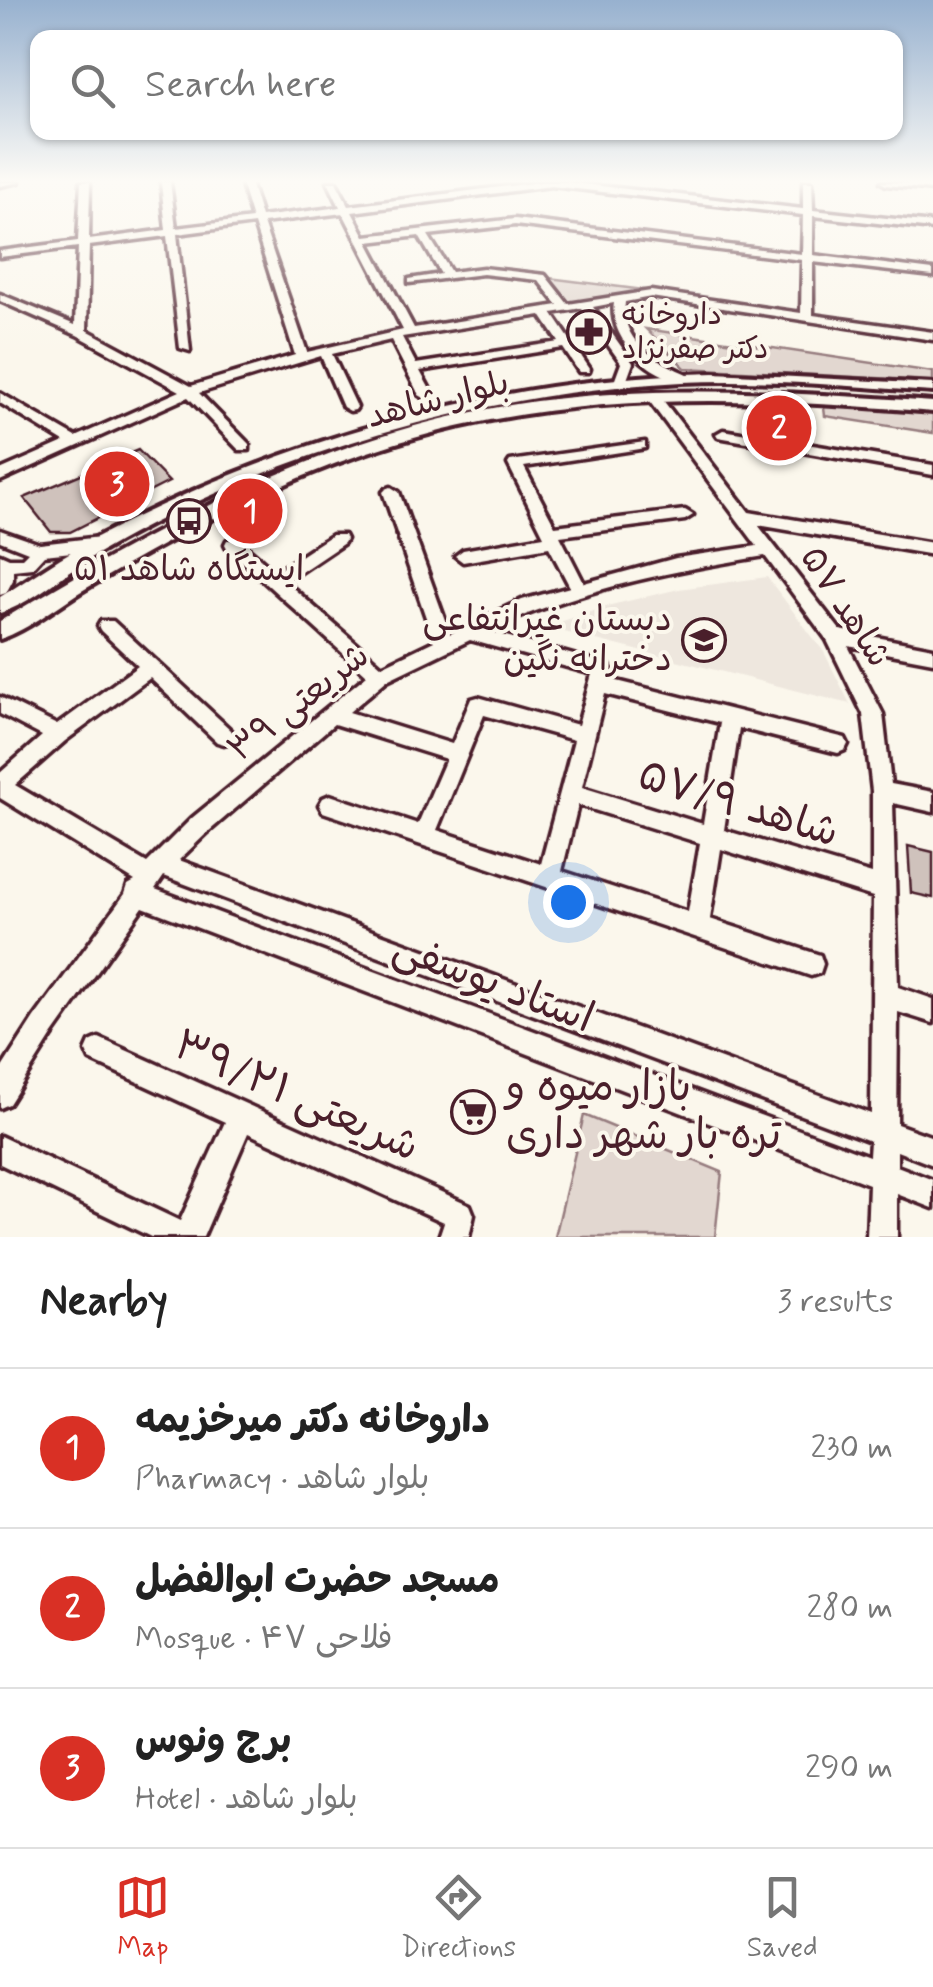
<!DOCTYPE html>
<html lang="en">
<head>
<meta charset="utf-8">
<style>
	:root { --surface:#fff; --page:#f6f6f6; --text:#222; --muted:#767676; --line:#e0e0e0; --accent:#d93025 }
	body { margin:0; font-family:Mynerve,"Playpen Sans Arabic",sans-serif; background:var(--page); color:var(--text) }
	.you { position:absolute; left:568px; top:902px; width:35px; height:35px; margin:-25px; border:8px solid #fff; border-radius:50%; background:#1a73e8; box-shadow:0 0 0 15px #1a73e833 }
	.badge { display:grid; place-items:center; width:65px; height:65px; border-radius:50%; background:var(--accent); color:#fff; font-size:32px; font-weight:700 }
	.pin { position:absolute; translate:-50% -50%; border:5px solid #fff; box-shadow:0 2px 10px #0006 }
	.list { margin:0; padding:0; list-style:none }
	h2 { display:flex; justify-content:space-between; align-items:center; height:130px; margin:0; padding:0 40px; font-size:42px }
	h2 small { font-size:32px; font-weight:400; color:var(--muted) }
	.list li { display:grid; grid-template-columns:65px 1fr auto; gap:30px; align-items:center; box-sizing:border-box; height:160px; padding:0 40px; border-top:2px solid var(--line) }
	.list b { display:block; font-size:38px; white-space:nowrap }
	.list p { margin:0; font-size:32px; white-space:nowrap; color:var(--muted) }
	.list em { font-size:32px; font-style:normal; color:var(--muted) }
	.icon { flex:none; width:55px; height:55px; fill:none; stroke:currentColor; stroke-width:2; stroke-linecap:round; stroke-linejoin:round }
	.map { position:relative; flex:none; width:933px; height:1237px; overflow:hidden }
	.search { position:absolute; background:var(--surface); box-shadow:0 2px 8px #0004; left:30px; right:30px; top:30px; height:110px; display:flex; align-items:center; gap:25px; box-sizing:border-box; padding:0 35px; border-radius:20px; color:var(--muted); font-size:38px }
	.sheet { height:610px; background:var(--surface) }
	nav { display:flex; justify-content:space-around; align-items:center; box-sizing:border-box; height:140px; border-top:2px solid var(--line); background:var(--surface); font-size:28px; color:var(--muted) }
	nav a { display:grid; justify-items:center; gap:5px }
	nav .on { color:var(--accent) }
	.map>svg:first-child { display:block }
	.built { fill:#eee7de }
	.green { fill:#e2d7d0; stroke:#967b7e; stroke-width:2.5 }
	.building { fill:#cfc2bc; stroke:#4a1f2b; stroke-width:2.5 }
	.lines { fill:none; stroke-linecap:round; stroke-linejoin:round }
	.minor-casing { stroke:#4a1f2b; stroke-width:7 }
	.major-casing { stroke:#4a1f2b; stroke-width:8 }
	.minor { fill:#fbf7ec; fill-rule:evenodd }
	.major { fill:#fbf7ec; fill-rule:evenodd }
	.labels { text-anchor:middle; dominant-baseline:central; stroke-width:8; stroke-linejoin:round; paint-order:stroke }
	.far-poi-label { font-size:30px; fill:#4a1f2b; stroke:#fbf7ec; text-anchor:start }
	.street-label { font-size:35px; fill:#4a1f2b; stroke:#fbf7ec }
	.poi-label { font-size:35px; fill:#4a1f2b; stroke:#fbf7ec }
	.near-street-label { font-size:42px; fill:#4a1f2b; stroke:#fbf7ec }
	.near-poi-label { font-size:42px; fill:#4a1f2b; stroke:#fbf7ec; text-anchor:start }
</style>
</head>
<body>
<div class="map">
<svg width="933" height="1237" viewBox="0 0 933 1237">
	<rect width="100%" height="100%" fill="#fbf7ec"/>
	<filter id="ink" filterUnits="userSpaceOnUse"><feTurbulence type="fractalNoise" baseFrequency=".01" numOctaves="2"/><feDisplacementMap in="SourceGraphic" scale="20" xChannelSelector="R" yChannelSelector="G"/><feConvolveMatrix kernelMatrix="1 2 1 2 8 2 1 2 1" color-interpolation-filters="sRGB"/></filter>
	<g filter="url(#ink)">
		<polygon class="built" points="767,577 824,652 850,704 545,627 611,605 679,589"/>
		<g class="green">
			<polygon points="549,278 652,291 568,303"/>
			<polygon points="646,329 933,372 933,381 685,368"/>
			<polygon points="823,400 933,412 933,433 825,416"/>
			<polygon points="584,1115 722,1172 715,1237 555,1237"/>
		</g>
		<g class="building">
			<polygon points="138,450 169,482 70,532 51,532 24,498"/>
			<polygon points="908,846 933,852 933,898 911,893"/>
		</g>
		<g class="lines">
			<g class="minor-casing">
				<g id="minor">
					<polygon points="0,182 19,182 0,186"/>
					<path d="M81,182H90L89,240L166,230L161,182H170L176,228L252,219L241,182H250L261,217L340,207L328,182H336L349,206L541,182H565L803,209V182H812L813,210L933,223V229L813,216V255L933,270V276L813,262V315L933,332V340L651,297L625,302C620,343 656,360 689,375V381C654,382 608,340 614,303L593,307L633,363L625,385L620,386L614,382L621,363L582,308L552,313L590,369L589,372H579L563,348L420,371L433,395L426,399L419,395L391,340L332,354L357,407L355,410L350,411L343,407L321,356L199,393L249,444V450H239L188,397L0,481V470L64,442L0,403V393L76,437L180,391L77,335L0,301V294L75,325L78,247L0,257V251L78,241ZM551,186L803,215L802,254L515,219L365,236L352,212ZM343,213L403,330L307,352L263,223ZM254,224L295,355L191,386L87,330L89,246L167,236L180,348L190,351L177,234ZM515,225L802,260L801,313L651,291L568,304L545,275L483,268L451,272L428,235ZM419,236L441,274L409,279V283L483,274L538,280L558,305L414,328L368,242ZM541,315L559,342L416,364L402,337Z"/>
					<polygon points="881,182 933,184 933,190 886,185"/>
					<path d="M654,394L659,395L749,512L933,543V555L758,525L840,630L933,648V662L848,646L883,714L891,784L933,792V812L893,803L898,987L933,999V1023L898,1012L897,1124L933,1137V1165L897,1151V1166L933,1180V1208L897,1194V1237H867L869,1184L143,907L52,1036L9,1104L0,1108V1071L34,1018L125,894L128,885L135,881L0,798V773L42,736L0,714V697L57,725L138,666L101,631L98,626L101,621H113L231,730L234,736L231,742L224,744L217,742L150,678L65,741L15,785L147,863L192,818L367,675L227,548L225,544L227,540H239L276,572L332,535H344L346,539L344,543L286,582L382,666L434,641L383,492L386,489L391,487L399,492L450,634L522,600L570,587L549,547L463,562L455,556L463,550L544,536L508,464L510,461L645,442V448L640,449L524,467L555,526L685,510L693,515L685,520L560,536L584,583L676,558L757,546L647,398ZM765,556L827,640L863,714L872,791V874L724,830L739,728L838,753L845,750L848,744L845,738L609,679L611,670L609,665L488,631C575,590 670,571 765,556ZM470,640L592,674L578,725L478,697L471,699L452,744L349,712L387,680ZM605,694L720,723L703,824L582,787ZM484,715L574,740L541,864L437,830ZM334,724L446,759L418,824L330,795L323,798L319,805L323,812L811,976L820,973L823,964L820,955L710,919L721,849L873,897L871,1114L179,860L208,832ZM578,805L700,843L688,912L562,871ZM164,876L870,1141L869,1156L155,889Z"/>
					<polygon points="723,430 933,465 933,475 718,437 716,434"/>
					<polygon points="0,530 40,544 100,537 108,543 100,549 44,555 32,568 13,570 13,580 6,593 0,595 0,554 9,558 22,558 28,552 0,541"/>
					<polygon points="99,1038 470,1205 474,1215 469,1237 439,1237 444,1222 248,1133 203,1237 151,1237 0,1164 0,1136 180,1221 225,1122 90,1060 86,1051 90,1042"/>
				</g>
			</g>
			<g class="major-casing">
				<g id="major">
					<path d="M714,373L933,384V392C850,386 766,378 682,382C533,390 386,423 247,480C194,502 140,528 90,558C62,575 32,603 0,613V597C32,577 63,555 97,537C288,437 498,378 714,373Z"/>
					<path d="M655,392C748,390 840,395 933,402V412C695,393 495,388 272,490C208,519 146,553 85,589C58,605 30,629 0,639V621C152,530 312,442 488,409C543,398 599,394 655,392Z"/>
				</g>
			</g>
			<use href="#minor" class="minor"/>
			<use href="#major" class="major"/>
		</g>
	</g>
	<linearGradient id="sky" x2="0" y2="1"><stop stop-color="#97b1cf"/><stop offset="0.51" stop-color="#fdfbf6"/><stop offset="1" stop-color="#fdfbf6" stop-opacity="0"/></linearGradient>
	<rect width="933" height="355" fill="url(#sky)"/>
	<defs>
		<g id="pharmacy-ring" transform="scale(2.25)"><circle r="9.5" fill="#fbf7ec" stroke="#4a1f2b" stroke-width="1.5"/><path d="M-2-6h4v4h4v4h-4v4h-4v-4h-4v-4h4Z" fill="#4a1f2b"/></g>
		<g id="bus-ring" transform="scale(2.25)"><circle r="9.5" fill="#fbf7ec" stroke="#4a1f2b" stroke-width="1.5"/><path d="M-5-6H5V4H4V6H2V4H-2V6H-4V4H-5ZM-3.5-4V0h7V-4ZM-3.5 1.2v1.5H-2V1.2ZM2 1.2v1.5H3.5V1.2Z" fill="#4a1f2b"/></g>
		<g id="school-ring" transform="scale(2.25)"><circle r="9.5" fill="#fbf7ec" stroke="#4a1f2b" stroke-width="1.5"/><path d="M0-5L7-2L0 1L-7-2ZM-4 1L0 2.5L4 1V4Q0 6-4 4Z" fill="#4a1f2b"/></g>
		<g id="supermarket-ring" transform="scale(2.25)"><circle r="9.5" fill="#fbf7ec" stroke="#4a1f2b" stroke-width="1.5"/><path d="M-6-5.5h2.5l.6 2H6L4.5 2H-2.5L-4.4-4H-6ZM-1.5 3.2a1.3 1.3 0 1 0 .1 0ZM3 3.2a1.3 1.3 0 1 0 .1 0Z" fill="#4a1f2b"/></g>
	</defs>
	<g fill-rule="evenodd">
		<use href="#pharmacy-ring" x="589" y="332"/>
		<use href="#bus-ring" x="189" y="521"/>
		<use href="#school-ring" x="704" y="640"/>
		<use href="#supermarket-ring" x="473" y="1112"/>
	</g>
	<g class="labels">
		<g class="far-poi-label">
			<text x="622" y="315">داروخانه<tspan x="622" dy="34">دکتر صفرنژاد</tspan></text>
		</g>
		<g class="street-label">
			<text transform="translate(438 400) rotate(-14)">بلوار شاهد</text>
			<text transform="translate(845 607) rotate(57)">شاهد ۵۷</text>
			<text transform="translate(299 703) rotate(-38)">شریعتی ۳۹</text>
		</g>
		<g class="poi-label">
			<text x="189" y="570">ایستگاه شاهد ۵۱</text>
			<text x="672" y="620" text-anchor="end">دبستان غیرانتفاعی<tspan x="672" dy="40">دخترانه نگین</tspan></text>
		</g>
		<g class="near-street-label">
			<text transform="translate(738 805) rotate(17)">شاهد ۵۷/۹</text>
			<text transform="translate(493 984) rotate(21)">استاد یوسفی</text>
			<text transform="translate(296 1097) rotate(24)">شریعتی ۳۹/۲۱</text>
		</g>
		<g class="near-poi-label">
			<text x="506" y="1088">بازار میوه و<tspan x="506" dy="48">تره بار شهر داری</tspan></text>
		</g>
	</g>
</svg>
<div class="you"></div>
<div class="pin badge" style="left:250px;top:511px">1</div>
<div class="pin badge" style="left:779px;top:428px">2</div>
<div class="pin badge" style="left:117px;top:484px">3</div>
<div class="search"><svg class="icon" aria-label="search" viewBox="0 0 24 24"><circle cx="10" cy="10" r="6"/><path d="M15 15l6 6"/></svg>Search here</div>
</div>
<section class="sheet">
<h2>Nearby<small>3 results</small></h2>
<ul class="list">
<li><span class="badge">1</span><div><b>داروخانه دکتر میرخزیمه</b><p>Pharmacy · بلوار شاهد</p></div><em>230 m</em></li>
<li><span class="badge">2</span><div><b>مسجد حضرت ابوالفضل</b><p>Mosque · فلاحی ۴۷</p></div><em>280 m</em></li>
<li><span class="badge">3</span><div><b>برج ونوس</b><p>Hotel · بلوار شاهد</p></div><em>290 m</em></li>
</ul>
</section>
<nav>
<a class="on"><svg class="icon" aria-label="map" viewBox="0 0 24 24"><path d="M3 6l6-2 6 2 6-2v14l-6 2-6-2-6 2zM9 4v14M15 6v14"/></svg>Map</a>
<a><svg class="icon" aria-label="directions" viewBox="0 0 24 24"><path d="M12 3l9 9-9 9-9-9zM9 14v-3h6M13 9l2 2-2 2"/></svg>Directions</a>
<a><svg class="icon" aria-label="saved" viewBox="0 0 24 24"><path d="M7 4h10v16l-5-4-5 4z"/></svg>Saved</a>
</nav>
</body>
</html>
